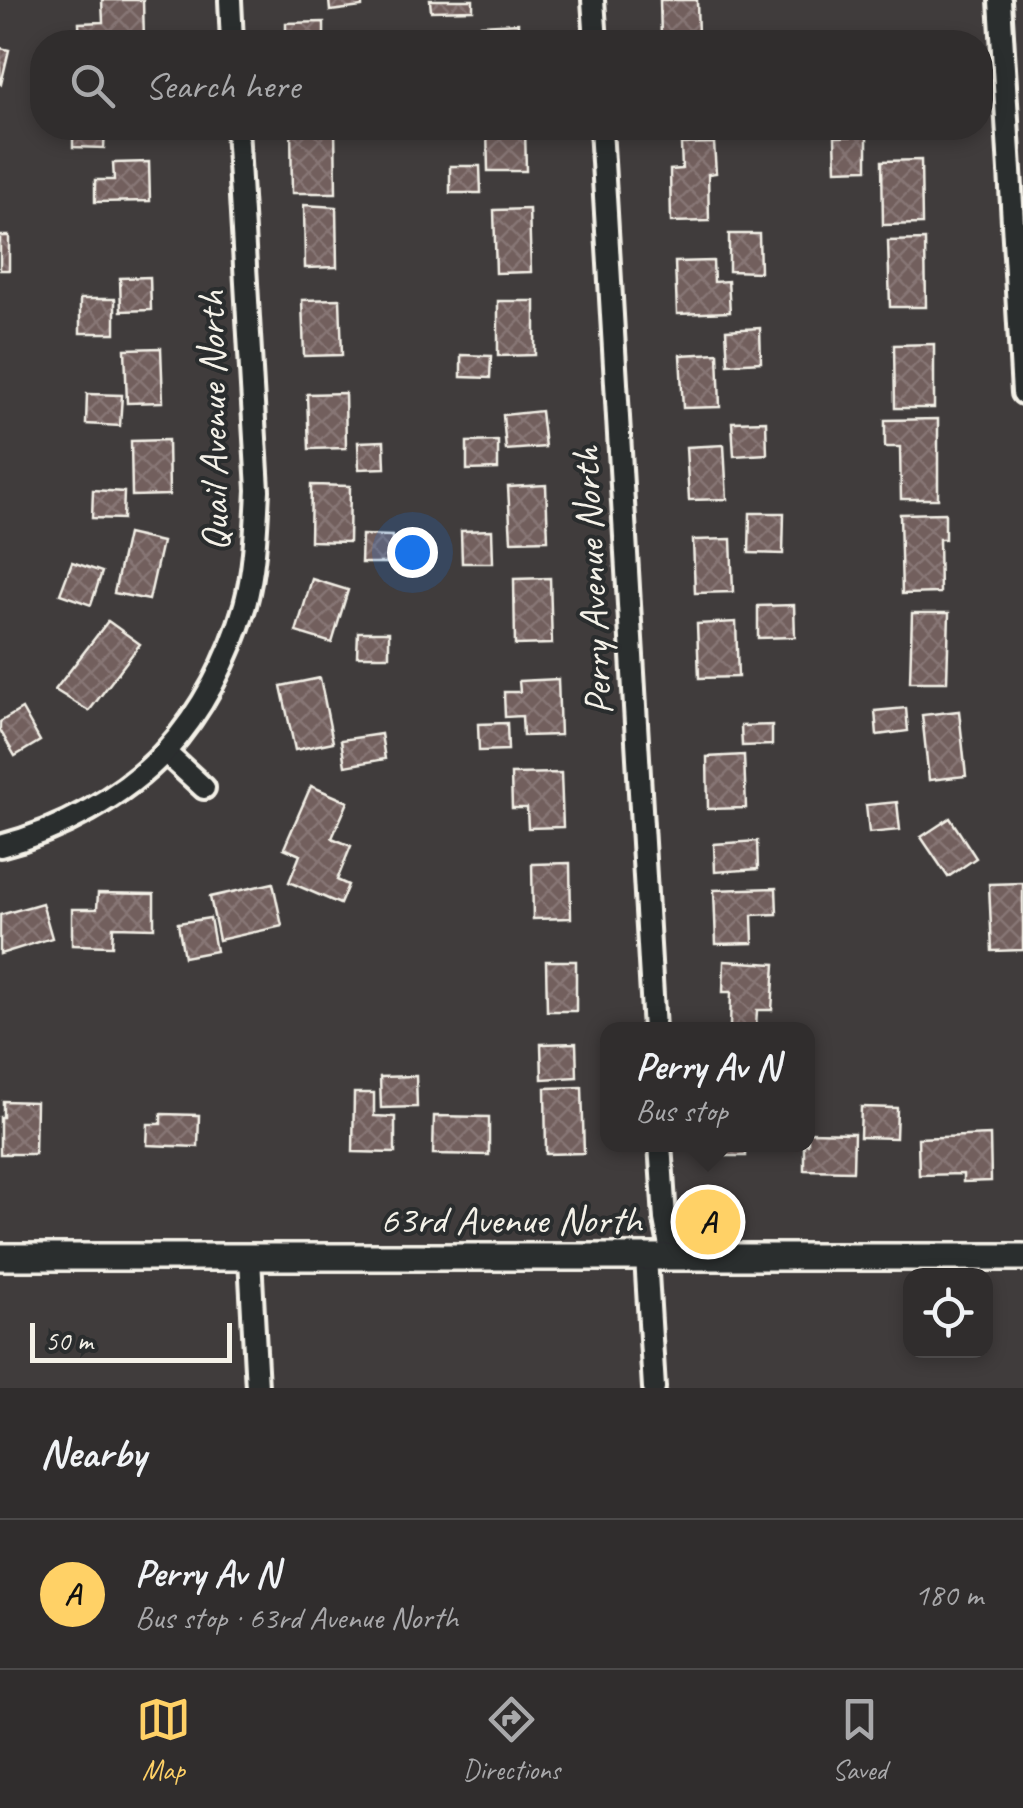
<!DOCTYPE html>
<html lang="en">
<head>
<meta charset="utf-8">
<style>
	:root { --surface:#302d2d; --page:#383535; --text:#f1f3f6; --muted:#a8a8aa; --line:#4b4949; --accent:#ffd166 }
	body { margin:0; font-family:Caveat,sans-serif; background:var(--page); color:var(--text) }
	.controls { position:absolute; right:30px; bottom:30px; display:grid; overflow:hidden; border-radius:20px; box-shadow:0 5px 15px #0003 }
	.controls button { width:90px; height:90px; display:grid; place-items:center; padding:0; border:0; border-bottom:2px solid var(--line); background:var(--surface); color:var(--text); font:50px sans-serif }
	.scale { position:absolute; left:30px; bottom:25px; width:202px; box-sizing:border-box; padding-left:10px; border:5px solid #f4f1e8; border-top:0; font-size:28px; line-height:35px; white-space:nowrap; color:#f4f1e8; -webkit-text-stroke:8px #2a2d2e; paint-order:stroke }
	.you { position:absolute; left:412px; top:552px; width:35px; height:35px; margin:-25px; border:8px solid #fff; border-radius:50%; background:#1a73e8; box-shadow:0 0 0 15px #1a73e833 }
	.badge { display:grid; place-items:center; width:65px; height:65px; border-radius:50%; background:var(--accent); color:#111; font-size:32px; font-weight:700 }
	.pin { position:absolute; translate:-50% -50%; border:5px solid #fff; box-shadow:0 2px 10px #0006 }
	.popup { position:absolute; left:600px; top:1022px; width:215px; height:130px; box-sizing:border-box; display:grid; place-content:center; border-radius:20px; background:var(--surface); filter:drop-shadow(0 2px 8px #0005); font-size:32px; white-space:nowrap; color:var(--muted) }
	.popup b { font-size:38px; color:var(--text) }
	.popup::after { content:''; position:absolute; left:50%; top:100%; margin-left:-20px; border:20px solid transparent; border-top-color:var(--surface) }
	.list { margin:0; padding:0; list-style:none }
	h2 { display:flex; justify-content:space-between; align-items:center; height:130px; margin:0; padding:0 40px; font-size:42px }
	h2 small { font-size:32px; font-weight:400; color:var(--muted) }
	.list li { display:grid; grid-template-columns:65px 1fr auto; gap:30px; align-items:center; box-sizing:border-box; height:150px; padding:0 40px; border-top:2px solid var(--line) }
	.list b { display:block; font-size:38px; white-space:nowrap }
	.list p { margin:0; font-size:32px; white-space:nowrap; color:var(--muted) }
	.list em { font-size:32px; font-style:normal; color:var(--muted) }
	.icon { flex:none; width:55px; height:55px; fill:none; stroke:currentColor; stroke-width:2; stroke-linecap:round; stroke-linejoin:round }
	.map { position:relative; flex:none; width:1023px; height:1388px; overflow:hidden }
	.search { position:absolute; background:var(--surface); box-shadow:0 5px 15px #0003; left:30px; right:30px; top:30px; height:110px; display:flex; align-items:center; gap:25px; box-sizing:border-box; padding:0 35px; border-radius:40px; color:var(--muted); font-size:38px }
	.sheet { height:280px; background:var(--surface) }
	nav { display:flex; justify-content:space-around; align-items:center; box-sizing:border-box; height:140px; border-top:2px solid var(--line); background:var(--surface); font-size:28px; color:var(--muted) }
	nav a { display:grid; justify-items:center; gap:5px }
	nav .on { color:var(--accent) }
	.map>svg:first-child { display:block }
	.building { fill:url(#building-cross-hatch); stroke:#f4f1e8; stroke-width:2.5 }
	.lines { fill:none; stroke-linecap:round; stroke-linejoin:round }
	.minor-casing { stroke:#f4f1e8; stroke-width:28 }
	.tertiary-casing { stroke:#f4f1e8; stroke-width:32 }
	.minor { stroke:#2a2d2e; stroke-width:20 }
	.tertiary { stroke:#2a2d2e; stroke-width:25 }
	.labels { text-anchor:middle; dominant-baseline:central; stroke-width:8; stroke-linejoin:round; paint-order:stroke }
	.street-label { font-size:40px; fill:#f4f1e8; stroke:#2a2d2e }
</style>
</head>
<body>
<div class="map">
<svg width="1023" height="1388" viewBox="0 0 1023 1388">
	<defs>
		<pattern id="building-cross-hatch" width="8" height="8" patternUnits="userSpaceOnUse" patternTransform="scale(2.5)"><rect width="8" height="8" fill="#725f5d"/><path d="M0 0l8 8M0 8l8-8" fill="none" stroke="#877674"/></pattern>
	</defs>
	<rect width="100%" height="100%" fill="#403c3c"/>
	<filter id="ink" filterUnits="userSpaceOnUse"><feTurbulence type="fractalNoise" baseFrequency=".01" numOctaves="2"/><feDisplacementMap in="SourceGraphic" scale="20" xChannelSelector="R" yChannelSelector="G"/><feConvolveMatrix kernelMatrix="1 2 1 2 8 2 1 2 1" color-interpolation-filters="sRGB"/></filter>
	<g filter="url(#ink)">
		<g class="building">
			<polygon points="102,0 143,0 144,42 80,42 79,23 103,22"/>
			<polygon points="329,0 362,0 362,7 330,11"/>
			<polygon points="430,0 473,0 473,10 431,11"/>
			<polygon points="660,0 697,0 698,37 661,38"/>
			<polygon points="324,22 324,42 286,42 286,23"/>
			<polygon points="518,23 518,42 482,42 481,25"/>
			<polygon points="0,48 9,50 1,84 0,83"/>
			<polygon points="73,128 105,128 104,148 73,147"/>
			<polygon points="291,128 335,128 336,193 292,193"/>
			<polygon points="487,128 525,128 526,171 488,171"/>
			<polygon points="867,136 867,169 836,170 835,137"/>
			<polygon points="714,143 716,173 708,174 709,221 671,222 670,170 682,169 681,144"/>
			<polygon points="921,160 922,224 883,225 882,161"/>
			<polygon points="149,162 150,201 95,202 95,180 114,180 113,163"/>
			<polygon points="450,166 480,166 481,193 450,193"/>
			<polygon points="304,205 336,207 337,267 305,268"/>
			<polygon points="529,209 531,272 496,273 494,210"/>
			<polygon points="729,234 759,234 760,272 729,271"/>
			<rect x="0" y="236" width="9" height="34"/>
			<polygon points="925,240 926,307 890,307 888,241"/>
			<polygon points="713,261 714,282 728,281 730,312 677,314 675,262"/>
			<polygon points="150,277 151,310 121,311 120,278"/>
			<rect x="80" y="299" width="35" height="34"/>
			<polygon points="340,299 342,355 304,356 302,300"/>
			<polygon points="498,301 535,301 535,355 498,356"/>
			<polygon points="760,328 761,362 728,364 726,330"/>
			<polygon points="934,344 934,408 895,408 894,345"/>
			<polygon points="161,348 163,402 127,403 125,349"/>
			<polygon points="718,353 720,407 683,408 680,355"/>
			<polygon points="461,355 491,356 490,378 461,377"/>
			<polygon points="345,393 346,448 309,449 307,394"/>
			<polygon points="87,394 122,395 120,426 86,424"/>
			<polygon points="541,411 545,447 506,450 503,415"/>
			<polygon points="938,419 938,499 901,499 900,447 885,447 885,420"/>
			<polygon points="766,421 767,454 734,456 732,422"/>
			<polygon points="168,440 169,495 132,496 131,441"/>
			<polygon points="384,441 385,468 359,469 358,442"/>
			<polygon points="498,441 498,469 467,470 467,442"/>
			<polygon points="724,445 727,499 689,500 686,447"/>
			<polygon points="311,485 350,486 349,542 310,541"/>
			<polygon points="546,485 548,540 511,541 508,487"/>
			<polygon points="93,490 124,492 123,519 92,518"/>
			<polygon points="750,513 784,513 783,554 749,553"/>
			<polygon points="945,513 945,539 939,539 940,593 902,594 900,514"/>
			<polygon points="492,530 493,563 462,563 461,531"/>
			<polygon points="127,534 162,542 149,600 114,593"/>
			<polygon points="362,535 392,536 392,563 361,563"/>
			<polygon points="731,539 733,592 695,593 693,540"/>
			<polygon points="72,562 102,572 91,605 60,594"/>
			<polygon points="550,578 552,644 515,645 514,579"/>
			<polygon points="312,579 348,590 332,643 296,632"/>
			<polygon points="794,605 795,637 758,638 758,606"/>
			<polygon points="912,613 949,613 947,682 910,682"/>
			<polygon points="108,621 140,644 89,711 55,690"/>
			<polygon points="736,622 738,677 699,678 697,624"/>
			<polygon points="358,632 389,632 389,656 357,656"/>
			<polygon points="320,678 333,742 295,750 281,686"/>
			<polygon points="558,679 560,735 523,736 522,716 505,717 504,692 520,692 519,681"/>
			<polygon points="906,708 908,731 877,735 875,711"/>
			<polygon points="22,709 40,741 15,756 0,730 0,722"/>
			<polygon points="959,711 966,776 929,780 922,715"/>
			<polygon points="507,723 508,750 479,751 478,724"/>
			<polygon points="772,725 772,745 742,746 741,726"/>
			<polygon points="381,734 385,759 345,766 341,740"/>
			<polygon points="744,755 746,808 708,809 707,757"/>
			<polygon points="561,773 563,827 528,828 527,808 512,808 511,774"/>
			<polygon points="311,786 348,802 332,838 351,846 337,880 348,885 340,904 289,882 300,855 284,848"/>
			<polygon points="897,802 900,830 869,833 866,805"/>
			<polygon points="950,818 976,858 948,877 921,837"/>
			<polygon points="757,841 758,869 715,872 714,844"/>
			<polygon points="570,863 571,918 533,919 532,864"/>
			<polygon points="273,883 282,926 219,940 210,897"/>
			<polygon points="1023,883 1023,950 992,951 989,884"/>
			<polygon points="776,888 777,914 752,915 753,943 716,944 714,890"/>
			<polygon points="98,893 154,894 154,928 113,927 112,946 72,945 72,909 97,909"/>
			<polygon points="42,903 52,938 0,954 0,915"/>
			<polygon points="210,918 216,951 184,957 178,923"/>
			<polygon points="546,961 576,961 576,1011 547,1011"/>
			<polygon points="724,961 775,964 772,1010 757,1010 756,1028 730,1027 731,992 723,992"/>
			<polygon points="576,1043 577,1077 542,1079 541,1044"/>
			<polygon points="416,1076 417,1107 381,1108 380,1077"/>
			<polygon points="582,1087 584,1153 546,1154 545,1088"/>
			<polygon points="354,1093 374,1093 374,1116 395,1117 395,1153 353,1152"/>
			<polygon points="3,1101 36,1102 35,1154 0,1154 0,1117 3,1117"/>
			<polygon points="861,1107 897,1108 896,1138 860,1137"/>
			<polygon points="161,1114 199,1115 198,1147 147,1145 148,1124 161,1124"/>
			<polygon points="434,1116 489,1117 489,1155 433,1154"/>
			<polygon points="808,1132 854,1133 853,1171 804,1170 804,1144 808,1144"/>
			<polygon points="990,1135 991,1181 963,1182 963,1174 919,1175 918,1138"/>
			<polygon points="727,1144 761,1144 761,1150 746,1149 746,1156 727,1156"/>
		</g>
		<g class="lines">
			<g class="minor-casing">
				<g id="minor">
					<polyline points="230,0 232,42"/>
					<polyline points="593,0 596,42"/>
					<polyline points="1000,0 1023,393"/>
					<polyline points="601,128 654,1030"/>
					<polyline points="165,752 204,788"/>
					<path d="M0,846C59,831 123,797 165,752C202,712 230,657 245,605C255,568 256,528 258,490L237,128"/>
					<polyline points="660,1144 665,1219 672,1257"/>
					<polyline points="646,1257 654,1388"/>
					<polyline points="250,1258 257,1388"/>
				</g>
			</g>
			<g class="tertiary-casing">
				<polyline id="tertiary" points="0,1257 1023,1257"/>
			</g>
			<use href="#minor" class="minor"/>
			<use href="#tertiary" class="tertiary"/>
		</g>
	</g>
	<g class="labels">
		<g class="street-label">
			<text transform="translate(213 421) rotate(-91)">Quail Avenue North</text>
			<text transform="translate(592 581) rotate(-93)">Perry Avenue North</text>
			<text x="511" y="1220">63rd Avenue North</text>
		</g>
	</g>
</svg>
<div class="controls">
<button><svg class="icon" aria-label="locate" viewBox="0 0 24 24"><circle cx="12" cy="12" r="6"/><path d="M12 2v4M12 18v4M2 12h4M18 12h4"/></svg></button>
</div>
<div class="scale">50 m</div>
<div class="you"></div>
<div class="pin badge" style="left:708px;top:1222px">A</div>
<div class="popup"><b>Perry Av N</b>Bus stop</div>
<div class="search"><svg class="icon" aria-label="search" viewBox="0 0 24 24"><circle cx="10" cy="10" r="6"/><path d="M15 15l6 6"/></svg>Search here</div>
</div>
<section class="sheet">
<h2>Nearby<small></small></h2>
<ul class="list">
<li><span class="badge">A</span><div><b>Perry Av N</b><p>Bus stop · 63rd Avenue North</p></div><em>180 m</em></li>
</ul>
</section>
<nav>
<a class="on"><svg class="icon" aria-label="map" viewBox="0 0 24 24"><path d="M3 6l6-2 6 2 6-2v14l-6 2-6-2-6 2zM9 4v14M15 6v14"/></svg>Map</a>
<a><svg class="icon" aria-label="directions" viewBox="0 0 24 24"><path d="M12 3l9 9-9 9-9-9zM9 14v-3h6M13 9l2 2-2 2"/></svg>Directions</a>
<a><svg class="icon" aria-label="saved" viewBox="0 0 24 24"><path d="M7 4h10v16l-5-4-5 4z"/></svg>Saved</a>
</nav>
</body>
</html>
